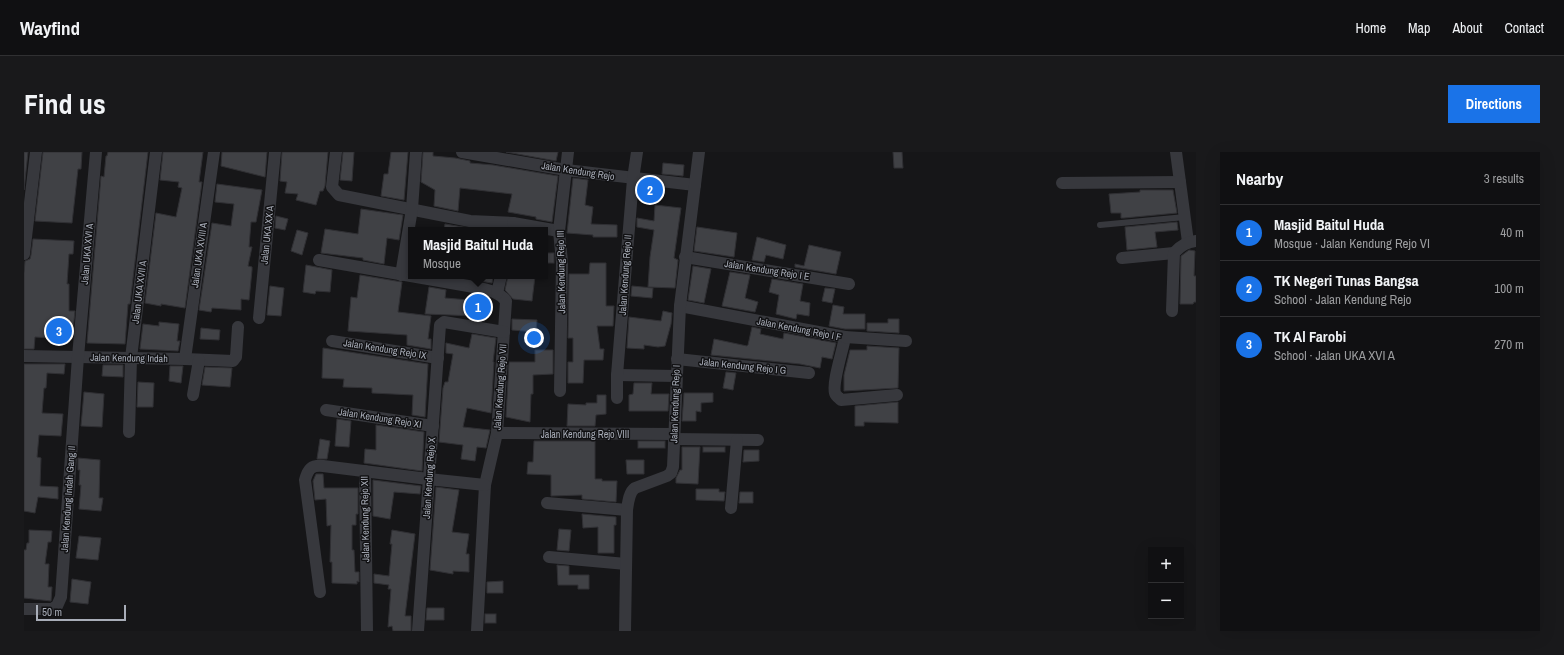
<!DOCTYPE html>
<html lang="en">
<head>
<meta charset="utf-8">
<style>
	:root { --surface:#101012; --page:#19191b; --text:#f1f3f6; --muted:#9c9d9f; --line:#303032; --accent:#1a73e8 }
	body { margin:0; font-family:"Archivo Narrow",sans-serif; background:var(--page); color:var(--text) }
	.controls { position:absolute; right:12px; bottom:12px; display:grid; overflow:hidden; border-radius:0px; box-shadow:0 4px 16px #0002 }
	.controls button { width:36px; height:36px; display:grid; place-items:center; padding:0; border:0; border-bottom:1px solid var(--line); background:var(--surface); color:var(--text); font:20px sans-serif }
	.scale { position:absolute; left:12px; bottom:10px; width:90px; box-sizing:border-box; padding-left:4px; border:2px solid #a8adb8; border-top:0; font-size:11px; line-height:14px; white-space:nowrap; color:#a8adb8; -webkit-text-stroke:3px #111113; paint-order:stroke }
	.you { position:absolute; left:510px; top:186px; width:14px; height:14px; margin:-10px; border:3px solid #fff; border-radius:50%; background:#1a73e8; box-shadow:0 0 0 6px #1a73e833 }
	.badge { display:grid; place-items:center; width:26px; height:26px; border-radius:50%; background:var(--accent); color:#fff; font-size:13px; font-weight:700 }
	.pin { position:absolute; translate:-50% -50%; border:2px solid #fff; box-shadow:0 1px 4px #0006 }
	.popup { position:absolute; left:384px; top:75px; width:140px; height:52px; box-sizing:border-box; display:grid; place-content:center; border-radius:0px; background:var(--surface); filter:drop-shadow(0 1px 3px #0005); font-size:13px; white-space:nowrap; color:var(--muted) }
	.popup b { font-size:15px; color:var(--text) }
	.popup::after { content:''; position:absolute; left:50%; top:100%; margin-left:-8px; border:8px solid transparent; border-top-color:var(--surface) }
	.list { margin:0; padding:0; list-style:none }
	h2 { display:flex; justify-content:space-between; align-items:center; height:52px; margin:0; padding:0 16px; font-size:17px }
	h2 small { font-size:13px; font-weight:400; color:var(--muted) }
	.list li { display:grid; grid-template-columns:26px 1fr auto; gap:12px; align-items:center; box-sizing:border-box; height:56px; padding:0 16px; border-top:1px solid var(--line) }
	.list b { display:block; font-size:15px; white-space:nowrap }
	.list p { margin:0; font-size:13px; white-space:nowrap; color:var(--muted) }
	.list em { font-size:13px; font-style:normal; color:var(--muted) }
	.map { position:relative; flex:none; width:1172px; height:479px; overflow:hidden; border-radius:0px }
	header { display:flex; align-items:center; gap:24px; box-sizing:border-box; height:56px; padding:0 20px; background:var(--surface); border-bottom:1px solid var(--line) }
	header strong { font-size:19px }
	nav { display:flex; gap:22px; margin-inline-start:auto; font-size:14px }
	.intro { display:flex; align-items:center; justify-content:space-between; box-sizing:border-box; height:96px; padding:0 24px }
	h1 { margin:0; font-size:28px }
	.button { padding:10px 18px; border-radius:0px; background:var(--accent); color:#fff; font-size:14px; font-weight:700 }
	main { display:flex; gap:24px; padding:0 24px }
	aside { flex:1; background:var(--surface); border-radius:0px; box-shadow:0 4px 16px #0002 }
	.map>svg:first-child { display:block }
	.building { fill:#404145; stroke:#303034 }
	.lines { fill:none; stroke-linecap:round; stroke-linejoin:round }
	.service { stroke:#37383d; stroke-width:6 }
	.minor { stroke:#37383d; stroke-width:12 }
	.labels { text-anchor:middle; dominant-baseline:central; stroke-width:3; stroke-linejoin:round; paint-order:stroke }
	.street-label { font-size:10px; fill:#a8adb8; stroke:#111113 }
</style>
</head>
<body>
<header>
<strong>Wayfind</strong>
<nav><a>Home</a><a>Map</a><a>About</a><a>Contact</a></nav>
</header>
<div class="intro"><h1>Find us</h1><a class="button">Directions</a></div>
<main>
<div class="map">
<svg width="1172" height="479" viewBox="0 0 1172 479">
	<rect width="100%" height="100%" fill="#161618"/>
	<g class="building">
		<polygon points="0,0 4,0 0,38"/>
		<polygon points="19,0 58,0 57,17 54,17 48,71 11,69"/>
		<polygon points="84,0 124,0 106,152 104,152 101,192 63,191 77,24 80,25 82,4 83,4"/>
		<polygon points="139,0 179,0 175,30 178,30 161,156 137,152 137,154 121,151 132,61 152,65 158,36 154,35 155,30 136,28"/>
		<polygon points="198,0 243,0 241,25 197,14"/>
		<polygon points="258,0 304,0 301,34 299,39 296,39 292,53 272,48 274,42 261,41 263,30 256,29"/>
		<polygon points="319,0 330,0 328,29 316,28"/>
		<polygon points="367,0 384,0 380,48 357,44 360,22 364,22"/>
		<polygon points="399,0 409,0 409,4 431,6 446,9 446,11 469,13 534,24 528,70 512,67 512,65 484,60 488,42 436,36 434,59 410,54 411,38 397,30"/>
		<polygon points="482,0 534,0 532,9"/>
		<polygon points="869,0 878,0 879,16 870,16"/>
		<polygon points="639,11 660,13 659,24 638,22"/>
		<polygon points="549,26 564,28 561,53 569,55 567,72 593,73 593,85 569,85 569,83 543,81"/>
		<polygon points="193,32 238,38 232,70 227,70 225,95 228,95 224,114 228,115 228,118 225,148 217,147 217,158 188,156 187,160 175,158 188,71 207,74 210,52 191,50"/>
		<polygon points="617,34 636,36 635,45 616,43"/>
		<polygon points="1116,38 1149,38 1153,61 1100,66 1097,66 1097,61 1087,61 1085,42 1116,40"/>
		<polygon points="631,53 657,56 650,106 654,108 651,136 624,135 626,105 630,78 613,75 613,66 630,69"/>
		<polygon points="337,57 379,63 375,88 363,86 360,112 339,108 339,106 297,101 301,77 334,82"/>
		<polygon points="252,64 264,67 261,78 251,76"/>
		<polygon points="1153,70 1154,78 1131,80 1133,95 1103,98 1101,75"/>
		<polygon points="421,72 445,76 462,78 420,78"/>
		<polygon points="673,75 713,81 710,105 670,99"/>
		<polygon points="273,78 284,81 278,103 267,99"/>
		<polygon points="733,85 762,93 759,107 742,103 740,110 728,108"/>
		<polygon points="9,87 50,89 49,102 45,102 43,132 45,132 45,159 51,159 48,187 11,185 10,197 0,197 0,121 1,109 6,107 7,103"/>
		<polygon points="785,93 817,100 812,122 771,115 771,112 780,114"/>
		<polygon points="1165,98 1171,99 1170,124 1172,124 1172,150 1170,150 1169,152 1156,152 1157,104"/>
		<rect x="521" y="101" width="9" height="10"/>
		<polygon points="566,111 582,111 582,154 590,154 589,174 573,174 576,197 580,197 579,208 560,208 559,231 544,231 544,210 549,210 549,186 544,186 545,122 565,122"/>
		<polygon points="282,113 308,118 306,140 292,139 291,142 279,140"/>
		<polygon points="669,114 687,117 680,151 664,148"/>
		<polygon points="706,120 726,123 721,146 734,150 731,160 698,154"/>
		<polygon points="336,123 378,130 374,160 407,164 404,187 407,187 407,197 383,193 383,183 324,179 327,145 333,146"/>
		<polygon points="457,124 469,124 468,131 456,129"/>
		<polygon points="484,124 511,124 508,149 489,147 481,138"/>
		<polygon points="748,127 779,132 776,149 786,151 785,164 773,162 772,167 752,162 755,143 745,140"/>
		<polygon points="246,134 260,136 257,164 243,163"/>
		<polygon points="608,134 629,136 628,146 607,144"/>
		<polygon points="405,135 422,138 421,146 445,148 446,144 453,143 464,146 461,169 451,168 452,164 401,162"/>
		<polygon points="801,136 811,137 808,151 798,149"/>
		<polygon points="809,153 820,155 819,162 841,162 841,177 821,177 805,174"/>
		<polygon points="639,159 648,161 647,172 641,194 634,195 620,193 620,197 603,196 605,165 637,169"/>
		<polygon points="488,167 513,168 512,180 488,178"/>
		<polygon points="864,167 875,167 875,181 843,179 843,171 864,171"/>
		<polygon points="135,170 155,172 153,189 156,189 154,199 116,197 119,172 135,174"/>
		<polygon points="728,175 737,177 736,182 759,187 760,181 812,191 808,207 798,205 796,216 776,212 687,203 690,187 723,194 724,193"/>
		<polygon points="177,176 196,178 195,188 176,187"/>
		<polygon points="448,182 472,186 469,210 470,210 467,261 443,256 439,275 466,278 462,296 453,295 451,309 437,307 439,293 415,290 419,236 421,230 424,230 429,202 422,201 422,191 445,196"/>
		<polygon points="843,194 875,196 874,236 820,239 820,223 826,198 843,198"/>
		<polygon points="299,196 404,212 401,265 388,263 389,243 348,241 348,236 319,235 320,227 298,226"/>
		<polygon points="511,198 529,198 529,222 509,223 509,242 507,242 506,270 482,265 485,210 511,210"/>
		<polygon points="0,212 41,212 40,222 23,221 22,236 20,236 18,261 39,262 37,284 15,283 13,305 17,306 16,334 34,335 34,347 14,345 11,361 0,359"/>
		<polygon points="79,213 99,213 99,225 78,224"/>
		<polygon points="146,214 159,214 157,231 145,229"/>
		<polygon points="181,215 208,216 206,235 178,233"/>
		<polygon points="702,220 712,221 709,238 699,236"/>
		<polygon points="114,230 130,231 129,255 113,255"/>
		<polygon points="610,231 628,231 627,242 645,242 644,259 605,259 605,243 609,242"/>
		<polygon points="60,240 80,242 78,275 57,274"/>
		<polygon points="660,241 689,241 689,250 677,251 677,260 672,259 672,269 658,269"/>
		<polygon points="573,243 582,243 582,262 572,263 571,274 543,274 544,252 562,253 562,251 573,251"/>
		<polygon points="874,250 874,271 840,270 840,274 831,274 831,254"/>
		<polygon points="313,267 327,269 325,295 311,294"/>
		<polygon points="352,273 400,280 398,319 340,311 341,297 352,298"/>
		<polygon points="296,287 306,289 303,307 293,307"/>
		<polygon points="510,289 571,289 571,327 578,327 578,329 593,329 592,350 558,347 558,343 527,344 527,323 503,322 504,310 509,310"/>
		<rect x="614" y="289" width="27" height="7"/>
		<polygon points="658,295 676,295 674,332 652,331 652,326 656,318 658,318"/>
		<rect x="679" y="295" width="22" height="5"/>
		<polygon points="720,298 735,298 735,309 719,310"/>
		<polygon points="54,306 76,308 75,346 79,346 77,359 55,357 57,333 55,333 56,318 54,318"/>
		<polygon points="602,308 620,308 620,322 603,322"/>
		<polygon points="292,322 299,322 300,336 334,336 334,362 332,362 332,373 328,373 328,398 330,398 331,420 335,420 335,430 333,429 333,432 308,431 308,410 306,410 307,373 303,374 302,347 291,348 289,329"/>
		<polygon points="349,328 397,334 396,342 370,340 366,367 349,364"/>
		<polygon points="412,335 435,338 428,380 445,382 442,402 445,402 445,420 429,419 429,422 406,418"/>
		<polygon points="672,337 695,337 695,340 701,340 700,349 672,348"/>
		<polygon points="716,340 729,340 729,351 715,351"/>
		<polygon points="558,362 592,365 592,373 590,373 590,401 574,401 574,375 559,376"/>
		<polygon points="535,377 547,378 545,399 533,398"/>
		<polygon points="5,378 28,379 27,390 24,390 21,412 25,412 24,435 28,435 27,449 0,446 0,398 2,398 3,391 5,391"/>
		<polygon points="368,378 391,382 381,464 387,464 387,479 369,479 368,474 364,475 367,437 364,437 365,433 350,431 350,422 365,424 368,392 366,392"/>
		<polygon points="55,384 77,386 74,408 52,406"/>
		<polygon points="533,413 545,414 545,423 565,423 565,437 554,437 554,433 534,433"/>
		<polygon points="48,427 67,430 64,452 46,450"/>
		<polygon points="479,429 479,441 463,441 463,430"/>
		<polygon points="403,456 420,456 420,468 402,468"/>
		<rect x="461" y="462" width="11" height="9"/>
	</g>
	<g class="lines">
		<polyline class="service" points="1076,73 1161,65"/>
		<g class="minor">
			<polyline points="312,0 308,35 315,43 446,69 489,71 487,78"/>
			<polyline points="438,0 542,18 671,33"/>
			<polyline points="1152,0 1164,90"/>
			<polyline points="1038,31 1156,30"/>
			<polyline points="489,71 535,79"/>
			<polyline points="0,102 12,0"/>
			<polyline points="661,105 825,132"/>
			<polyline points="1098,106 1150,101"/>
			<path d="M295,108L450,135C462,138 475,139 482,149L473,281L461,333L453,479"/>
			<polyline points="377,123 388,57 392,0"/>
			<polyline points="473,141 477,124"/>
			<path d="M656,154L821,185C819,198 808,230 811,241C812,244 815,246 817,248L873,243"/>
			<path d="M1148,159L1150,101C1156,94 1162,90 1172,89"/>
			<polyline points="235,166 251,0"/>
			<polyline points="821,185 882,189"/>
			<polyline points="308,189 414,206"/>
			<polyline points="0,204 161,207 209,209 212,205 214,175"/>
			<polyline points="161,207 190,0"/>
			<polyline points="653,207 785,221"/>
			<polyline points="593,223 652,224"/>
			<polyline points="536,239 538,110 535,79 544,0"/>
			<polyline points="169,243 175,208"/>
			<polyline points="593,246 593,223 609,27 613,0"/>
			<polyline points="302,258 409,274"/>
			<polyline points="105,280 107,206 132,0"/>
			<polyline points="473,281 650,282"/>
			<polyline points="650,287 734,288"/>
			<polyline points="341,319 343,479"/>
			<polyline points="523,351 603,358"/>
			<polyline points="707,356 713,288"/>
			<polyline points="525,405 602,412"/>
			<path d="M296,440L281,328C284,317 287,313 299,314L404,327L461,333"/>
			<polyline points="0,457 28,457 33,454 37,445 54,205 72,0"/>
			<polyline points="394,479 416,173 420,170 480,180"/>
			<path d="M601,479L603,358C604,351 605,340 611,336L643,324L647,321L649,315L656,154L675,0"/>
		</g>
	</g>
	<g class="labels">
		<g class="street-label">
			<text transform="translate(554 19) rotate(9)">Jalan Kendung Rejo</text>
			<text transform="translate(243 83) rotate(-84)">Jalan UKA XX A</text>
			<text transform="translate(63 102) rotate(-85)">Jalan UKA XVI A</text>
			<text transform="translate(175 103) rotate(-82)">Jalan UKA XVIII A</text>
			<text transform="translate(743 118) rotate(9)">Jalan Kendung Rejo I E</text>
			<text transform="translate(537 120) rotate(-91)">Jalan Kendung Rejo III</text>
			<text transform="translate(601 123) rotate(-86)">Jalan Kendung Rejo II</text>
			<text transform="translate(115 140) rotate(-83)">Jalan UKA XVII A</text>
			<text transform="translate(775 177) rotate(11)">Jalan Kendung Rejo I F</text>
			<text transform="translate(361 197) rotate(9)">Jalan Kendung Rejo IX</text>
			<text transform="translate(105 206) rotate(1)">Jalan Kendung Indah</text>
			<text transform="translate(719 214) rotate(6)">Jalan Kendung Rejo I G</text>
			<text transform="translate(476 235) rotate(-86)">Jalan Kendung Rejo VII</text>
			<text transform="translate(651 252) rotate(-88)">Jalan Kendung Rejo I</text>
			<text transform="translate(356 266) rotate(9)">Jalan Kendung Rejo XI</text>
			<text x="561" y="282">Jalan Kendung Rejo VIII</text>
			<text transform="translate(405 326) rotate(-86)">Jalan Kendung Rejo X</text>
			<text transform="translate(44 347) rotate(-86)">Jalan Kendung Indah Gang II</text>
			<text transform="translate(341 367) rotate(-91)">Jalan Kendung Rejo XII</text>
		</g>
	</g>
</svg>
<div class="controls">
<button>+</button>
<button>−</button>
</div>
<div class="scale">50 m</div>
<div class="you"></div>
<div class="pin badge" style="left:454px;top:155px">1</div>
<div class="popup"><b>Masjid Baitul Huda</b>Mosque</div>
<div class="pin badge" style="left:626px;top:38px">2</div>
<div class="pin badge" style="left:35px;top:179px">3</div>
</div>
<aside>
<h2>Nearby<small>3 results</small></h2>
<ul class="list">
<li><span class="badge">1</span><div><b>Masjid Baitul Huda</b><p>Mosque · Jalan Kendung Rejo VI</p></div><em>40 m</em></li>
<li><span class="badge">2</span><div><b>TK Negeri Tunas Bangsa</b><p>School · Jalan Kendung Rejo</p></div><em>100 m</em></li>
<li><span class="badge">3</span><div><b>TK Al Farobi</b><p>School · Jalan UKA XVI A</p></div><em>270 m</em></li>
</ul>
</aside>
</main>
</body>
</html>
